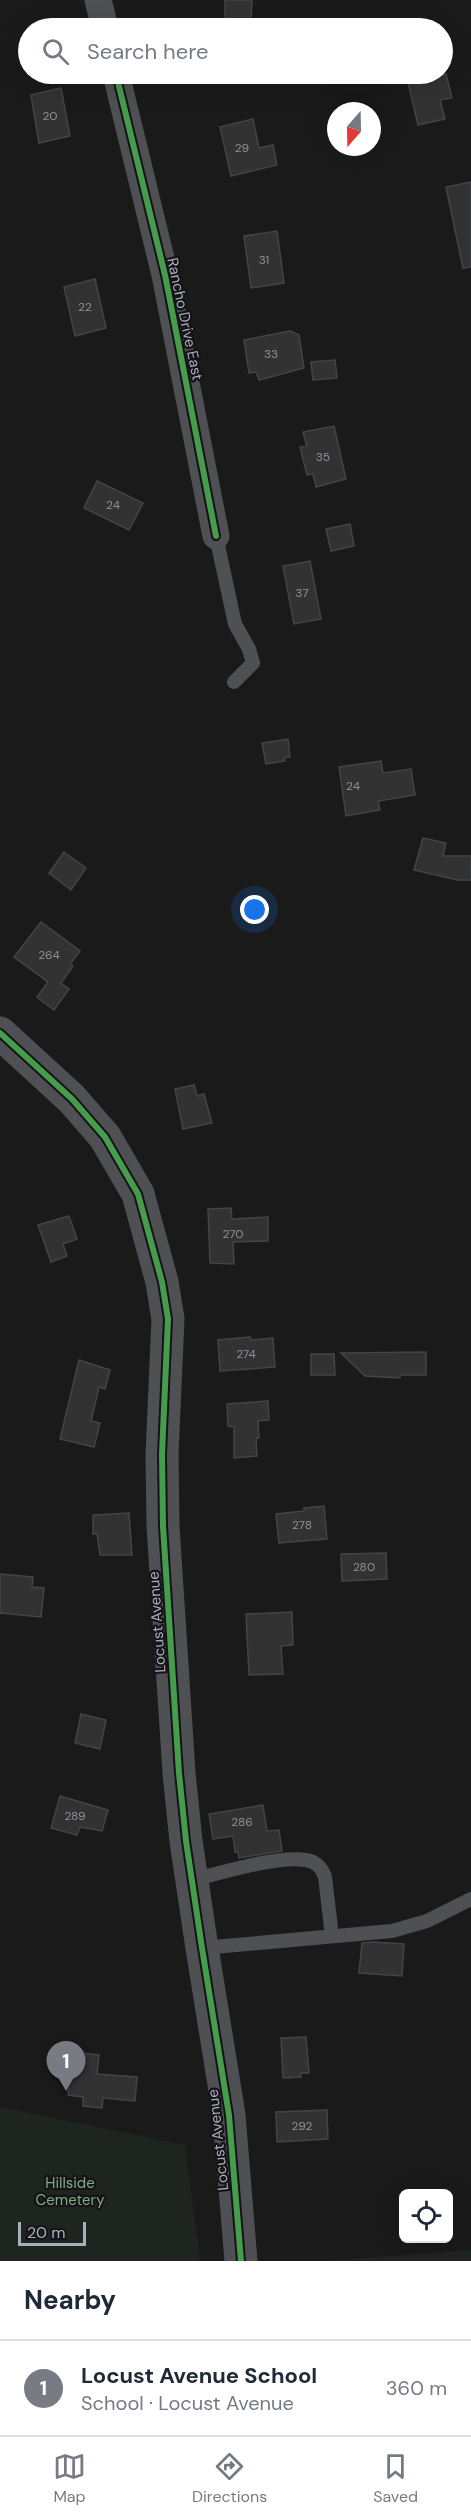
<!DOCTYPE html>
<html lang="en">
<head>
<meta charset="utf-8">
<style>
	:root { --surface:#fff; --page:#f2f2f3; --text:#1f2937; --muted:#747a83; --line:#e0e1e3; --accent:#787b84 }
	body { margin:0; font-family:"DM Sans",sans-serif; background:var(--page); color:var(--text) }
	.controls { position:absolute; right:18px; bottom:18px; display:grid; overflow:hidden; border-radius:9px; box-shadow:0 6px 24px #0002 }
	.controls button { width:54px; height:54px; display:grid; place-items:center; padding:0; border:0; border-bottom:2px solid var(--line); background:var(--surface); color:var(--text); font:30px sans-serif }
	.compass { position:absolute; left:327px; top:102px; width:54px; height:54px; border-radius:50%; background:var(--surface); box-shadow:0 6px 24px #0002; rotate:200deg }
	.scale { position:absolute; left:18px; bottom:15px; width:68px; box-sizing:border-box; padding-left:6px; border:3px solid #abafbc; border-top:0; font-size:16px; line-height:21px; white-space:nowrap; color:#abafbc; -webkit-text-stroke:4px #141417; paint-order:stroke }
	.you { position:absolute; left:255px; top:910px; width:21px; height:21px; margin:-15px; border:4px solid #fff; border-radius:50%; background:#1a73e8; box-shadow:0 0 0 9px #1a73e833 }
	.badge { display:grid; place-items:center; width:39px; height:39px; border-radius:50%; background:var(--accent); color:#fff; font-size:20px; font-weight:700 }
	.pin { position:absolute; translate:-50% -50px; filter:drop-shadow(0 2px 3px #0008) }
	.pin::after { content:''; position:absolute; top:32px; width:21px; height:18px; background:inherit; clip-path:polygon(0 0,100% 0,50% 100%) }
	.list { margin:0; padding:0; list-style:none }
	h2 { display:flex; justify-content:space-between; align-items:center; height:78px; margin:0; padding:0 24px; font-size:26px }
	h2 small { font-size:20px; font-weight:400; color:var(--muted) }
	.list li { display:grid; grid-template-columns:39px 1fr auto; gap:18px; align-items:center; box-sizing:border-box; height:96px; padding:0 24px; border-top:2px solid var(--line) }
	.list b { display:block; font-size:22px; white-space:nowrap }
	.list p { margin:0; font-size:20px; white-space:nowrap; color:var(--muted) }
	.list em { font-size:20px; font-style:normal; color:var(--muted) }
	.icon { flex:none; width:33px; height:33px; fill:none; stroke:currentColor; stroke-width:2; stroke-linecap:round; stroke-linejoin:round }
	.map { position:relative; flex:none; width:471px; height:2261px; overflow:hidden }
	.search { position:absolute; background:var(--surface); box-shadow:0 6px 24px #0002; left:18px; right:18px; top:18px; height:66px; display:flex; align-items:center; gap:15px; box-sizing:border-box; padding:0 21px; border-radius:33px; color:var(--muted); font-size:22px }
	.sheet { height:174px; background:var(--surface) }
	nav { display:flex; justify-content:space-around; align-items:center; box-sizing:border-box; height:84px; border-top:2px solid var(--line); background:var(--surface); font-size:16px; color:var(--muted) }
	nav a { display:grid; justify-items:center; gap:3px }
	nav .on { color:var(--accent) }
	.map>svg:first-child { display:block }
	.green { fill:#1e251f }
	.building { fill:#323233; stroke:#434447; stroke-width:1.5 }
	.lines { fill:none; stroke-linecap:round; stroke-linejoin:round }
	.service { stroke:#4e5054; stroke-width:14 }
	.minor { stroke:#4e5054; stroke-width:27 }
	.tertiary { stroke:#4e5054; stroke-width:33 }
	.cycleway-casing { stroke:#141417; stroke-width:10 }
	.cycleway { stroke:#469c4c; stroke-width:6 }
	.labels { text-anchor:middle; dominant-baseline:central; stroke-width:4.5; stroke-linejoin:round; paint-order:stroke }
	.number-label { font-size:12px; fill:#8d909a }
	.street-label { font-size:15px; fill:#abafbc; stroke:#141417 }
	.park-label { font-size:15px; fill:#80a985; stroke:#141417 }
</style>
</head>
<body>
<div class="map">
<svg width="471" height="2261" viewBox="0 0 471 2261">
	<rect width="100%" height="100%" fill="#1a1a1b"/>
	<g class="green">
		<polygon points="0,2107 185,2145 200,2261 0,2261"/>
		<polygon points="471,2250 471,2261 334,2261 334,2260"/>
	</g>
	<g class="building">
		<polygon points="225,0 252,0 251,19 244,19 244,28 225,28"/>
		<polygon points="406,74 446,74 452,98 440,100 445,119 418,125"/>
		<polygon points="61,88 70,136 39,143 31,95"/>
		<polygon points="253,119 259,148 273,145 277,165 231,176 220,127"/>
		<polygon points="471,182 471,267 463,268 446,187"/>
		<polygon points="277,231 284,283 251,288 244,236"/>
		<polygon points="95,279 106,328 75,336 64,287"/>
		<polygon points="290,331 299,335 304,368 259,380 256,372 249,373 244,340"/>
		<polygon points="335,360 337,378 313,380 311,362"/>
		<polygon points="334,426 346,479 316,487 313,474 307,475 300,447 307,446 303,432"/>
		<polygon points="97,481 143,503 129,530 84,508"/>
		<polygon points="350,524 354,546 331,551 326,529"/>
		<polygon points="310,561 321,619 294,624 283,566"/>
		<polygon points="288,739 290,757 284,758 285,761 266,764 262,743"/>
		<polygon points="381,761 383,773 411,769 415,795 378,801 380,810 346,816 339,767"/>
		<polygon points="423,838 446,843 443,856 471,856 471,880 457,880 414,870"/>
		<polygon points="64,852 86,868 71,890 49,873"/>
		<polygon points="41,922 80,951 70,964 73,966 61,983 69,989 54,1010 37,997 48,982 14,957"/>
		<polygon points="194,1085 197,1096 204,1094 212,1123 183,1129 175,1089"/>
		<polygon points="231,1208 232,1219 268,1217 268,1241 233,1242 234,1264 210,1263 208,1209"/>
		<polygon points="69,1216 77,1239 63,1244 67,1256 51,1262 38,1225"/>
		<polygon points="250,1337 251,1340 273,1338 275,1367 220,1371 218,1340"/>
		<polygon points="426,1352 426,1375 400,1375 400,1378 365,1376 341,1353"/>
		<polygon points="311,1354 334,1354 335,1375 311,1375"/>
		<polygon points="79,1360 110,1370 105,1389 99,1387 91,1421 100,1423 94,1447 60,1439"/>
		<polygon points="268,1401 269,1420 258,1421 259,1438 256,1438 257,1456 234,1458 234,1427 228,1426 227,1404"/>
		<polygon points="324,1506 327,1539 279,1543 276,1514 304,1511 304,1508"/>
		<polygon points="129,1513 132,1555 100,1555 97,1534 93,1534 93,1515"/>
		<polygon points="386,1553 387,1579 342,1581 341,1554"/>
		<polygon points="0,1574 33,1577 32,1587 44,1588 41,1617 0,1613"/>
		<polygon points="292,1612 293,1645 281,1646 283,1674 249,1675 246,1614"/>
		<polygon points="81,1714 106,1720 100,1749 75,1743"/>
		<polygon points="60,1796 108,1810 102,1831 80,1827 77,1835 51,1828"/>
		<polygon points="263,1805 267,1831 279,1830 282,1851 239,1858 238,1852 235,1852 233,1836 213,1839 209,1814"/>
		<polygon points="373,1942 404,1944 402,1976 359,1973 362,1943"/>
		<polygon points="306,2037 309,2073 301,2073 301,2077 283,2078 281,2038"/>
		<polygon points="72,2052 99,2055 97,2074 137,2077 135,2101 103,2098 102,2108 83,2106 83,2097 68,2095"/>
		<polygon points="327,2110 328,2139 277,2142 276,2112"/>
	</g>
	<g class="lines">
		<g class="service">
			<polyline points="216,536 235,624 249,649 253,663 234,682"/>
			<path d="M192,1880C220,1873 279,1855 306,1860C317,1862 322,1868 325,1877L332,1936"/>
			<polyline points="202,1948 392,1931 427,1921 471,1899"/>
		</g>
		<g class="minor">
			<polyline points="98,0 105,28"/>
			<polyline points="116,74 165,275 216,536"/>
		</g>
		<polyline class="tertiary" points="0,1033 72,1099 105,1137 138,1194 162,1282 168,1319 162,1454 163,1526 179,1773 186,1841 202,1948 229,2115 241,2261"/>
		<g class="cycleway-casing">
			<g id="cycleway">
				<polyline points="116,74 165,275 216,536"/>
				<polyline points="0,1033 72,1099 105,1137 138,1194 162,1282 168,1319 162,1454 163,1526 179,1773 186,1841 202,1948 229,2115 241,2261"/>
			</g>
		</g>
		<use href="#cycleway" class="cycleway"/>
	</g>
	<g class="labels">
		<g class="number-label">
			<text x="50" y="116">20</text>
			<text x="242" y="148">29</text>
			<text x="264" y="260">31</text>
			<text x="85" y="307">22</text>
			<text x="271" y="354">33</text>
			<text x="323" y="457">35</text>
			<text x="113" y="505">24</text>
			<text x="302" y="593">37</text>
			<text x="353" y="786">24</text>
			<text x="49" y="955">264</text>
			<text x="233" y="1234">270</text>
			<text x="246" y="1354">274</text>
			<text x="302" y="1525">278</text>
			<text x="364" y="1567">280</text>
			<text x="75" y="1816">289</text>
			<text x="242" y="1822">286</text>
			<text x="302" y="2126">292</text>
		</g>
		<g class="street-label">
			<text transform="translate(185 319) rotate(78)">Rancho Drive East</text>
			<text transform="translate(157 1622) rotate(-94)">Locust Avenue</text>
			<text transform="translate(218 2140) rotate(-96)">Locust Avenue</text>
		</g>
		<g class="park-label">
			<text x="70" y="2183">Hillside<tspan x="70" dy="17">Cemetery</tspan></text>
		</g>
	</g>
</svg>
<div class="controls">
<button><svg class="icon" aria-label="locate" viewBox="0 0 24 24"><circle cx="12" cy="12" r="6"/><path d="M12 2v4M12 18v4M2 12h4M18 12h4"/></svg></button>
</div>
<svg class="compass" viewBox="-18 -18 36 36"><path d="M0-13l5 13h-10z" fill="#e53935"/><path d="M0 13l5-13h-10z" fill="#747a83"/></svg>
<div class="scale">20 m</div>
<div class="you"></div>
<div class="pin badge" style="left:66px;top:2091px">1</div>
<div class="search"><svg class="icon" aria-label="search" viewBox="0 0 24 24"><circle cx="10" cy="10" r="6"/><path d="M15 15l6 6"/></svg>Search here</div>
</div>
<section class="sheet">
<h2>Nearby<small></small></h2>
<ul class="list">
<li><span class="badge">1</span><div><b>Locust Avenue School</b><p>School · Locust Avenue</p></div><em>360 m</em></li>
</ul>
</section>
<nav>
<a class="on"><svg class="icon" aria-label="map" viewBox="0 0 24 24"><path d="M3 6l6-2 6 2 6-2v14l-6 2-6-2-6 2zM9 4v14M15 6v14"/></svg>Map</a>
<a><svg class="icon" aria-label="directions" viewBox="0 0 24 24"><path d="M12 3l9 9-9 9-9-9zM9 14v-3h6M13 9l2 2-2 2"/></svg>Directions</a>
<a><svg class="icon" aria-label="saved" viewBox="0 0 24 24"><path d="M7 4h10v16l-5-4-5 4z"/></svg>Saved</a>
</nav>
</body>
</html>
